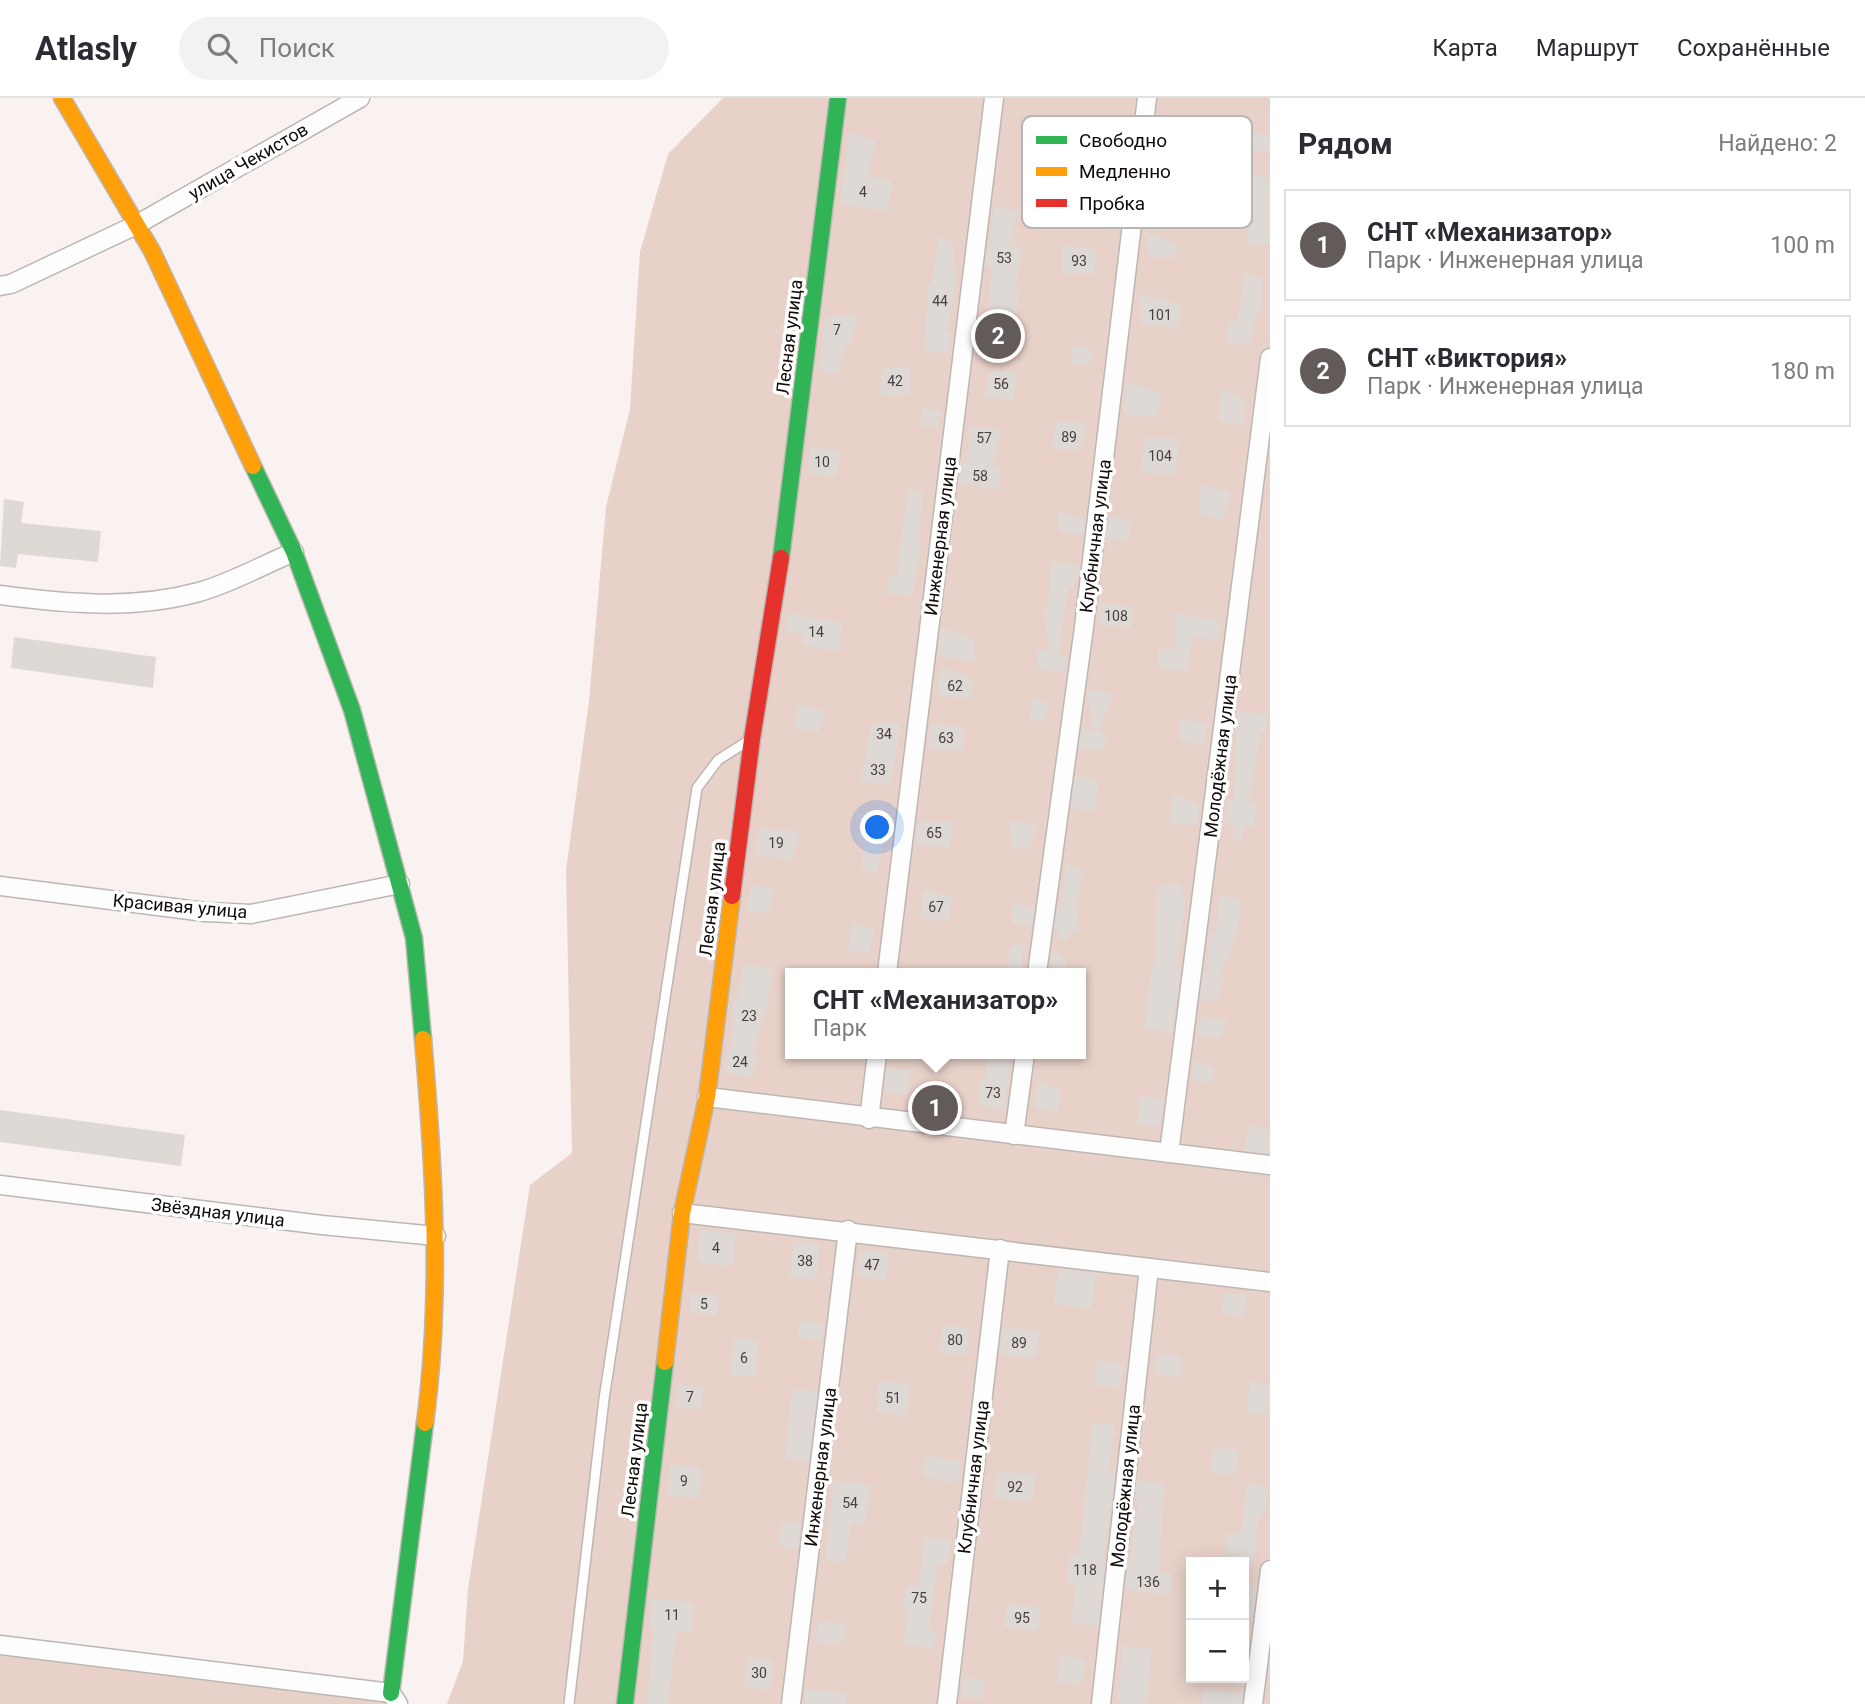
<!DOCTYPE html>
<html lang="ru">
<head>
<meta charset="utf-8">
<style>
	:root { --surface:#fff; --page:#f2f2f3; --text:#2b2b33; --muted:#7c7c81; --line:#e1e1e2; --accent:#625b59 }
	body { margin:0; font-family:Roboto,sans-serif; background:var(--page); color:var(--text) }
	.controls { position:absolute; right:21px; bottom:21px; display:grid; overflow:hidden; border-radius:0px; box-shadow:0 4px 18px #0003 }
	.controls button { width:63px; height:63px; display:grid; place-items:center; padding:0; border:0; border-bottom:2px solid var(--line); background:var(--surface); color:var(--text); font:35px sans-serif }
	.you { position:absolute; left:878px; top:730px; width:24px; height:24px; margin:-18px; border:5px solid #fff; border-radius:50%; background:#1a73e8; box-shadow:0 0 0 10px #1a73e833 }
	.badge { display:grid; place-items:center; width:46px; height:46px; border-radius:50%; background:var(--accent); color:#fff; font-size:23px; font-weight:700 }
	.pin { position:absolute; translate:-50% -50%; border:4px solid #fff; box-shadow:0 2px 7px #0006 }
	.popup { position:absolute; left:785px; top:870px; width:301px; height:91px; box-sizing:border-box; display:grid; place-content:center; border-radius:0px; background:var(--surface); filter:drop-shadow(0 2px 5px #0005); font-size:23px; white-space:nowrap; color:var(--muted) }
	.popup b { font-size:26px; color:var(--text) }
	.popup::after { content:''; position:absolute; left:50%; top:100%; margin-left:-14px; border:14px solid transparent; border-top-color:var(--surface) }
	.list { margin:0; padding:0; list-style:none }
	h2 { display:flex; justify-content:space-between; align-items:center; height:91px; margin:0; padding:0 28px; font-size:30px }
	h2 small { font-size:23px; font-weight:400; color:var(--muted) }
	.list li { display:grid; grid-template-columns:46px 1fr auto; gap:21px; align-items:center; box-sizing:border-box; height:112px; margin:0 14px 14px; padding:0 14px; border:2px solid var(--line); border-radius:0px }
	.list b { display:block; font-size:26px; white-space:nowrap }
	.list p { margin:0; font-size:23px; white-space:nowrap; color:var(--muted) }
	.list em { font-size:23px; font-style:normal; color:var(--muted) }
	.icon { flex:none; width:38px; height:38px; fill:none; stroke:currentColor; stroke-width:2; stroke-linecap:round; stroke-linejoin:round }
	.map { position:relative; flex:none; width:1270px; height:1606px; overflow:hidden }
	header { display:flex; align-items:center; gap:42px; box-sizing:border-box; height:98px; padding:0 35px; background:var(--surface); border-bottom:2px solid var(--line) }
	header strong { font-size:33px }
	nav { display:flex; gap:38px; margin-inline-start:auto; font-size:24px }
	.search { width:490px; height:63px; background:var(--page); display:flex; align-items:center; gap:18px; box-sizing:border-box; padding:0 24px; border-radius:38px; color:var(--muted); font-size:26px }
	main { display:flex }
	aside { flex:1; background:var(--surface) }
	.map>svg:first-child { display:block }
	.green { fill:#e8d1c9; fill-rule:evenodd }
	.building { fill:#dfd9d6 }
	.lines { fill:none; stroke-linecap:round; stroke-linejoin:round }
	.lane-casing { stroke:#bdb7b4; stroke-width:12 }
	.street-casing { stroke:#bdb7b4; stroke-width:21 }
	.fast-casing { stroke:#bdb7b4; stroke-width:19 }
	.slow-casing { stroke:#bdb7b4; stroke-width:19 }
	.jam-casing { stroke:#bdb7b4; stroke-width:19 }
	.lane { stroke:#fefdfd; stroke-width:9 }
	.street { stroke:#fefdfd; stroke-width:18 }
	.fast { stroke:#30b455; stroke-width:16 }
	.slow { stroke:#ff9f0a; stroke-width:16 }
	.jam { stroke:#e5322d; stroke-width:16 }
	.labels { text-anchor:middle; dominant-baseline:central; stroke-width:7; stroke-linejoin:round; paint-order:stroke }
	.number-label { font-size:14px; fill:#46403e }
	.street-label { font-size:18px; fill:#100a08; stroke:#fff }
	.key { fill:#fff; stroke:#b7b6b5; stroke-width:2 }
	.key-label { font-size:19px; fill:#100a08 }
</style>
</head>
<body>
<header>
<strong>Atlasly</strong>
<div class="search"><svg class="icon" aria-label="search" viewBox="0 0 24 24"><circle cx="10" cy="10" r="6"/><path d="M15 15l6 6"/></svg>Поиск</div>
<nav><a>Карта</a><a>Маршрут</a><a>Сохранённые</a></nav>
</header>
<main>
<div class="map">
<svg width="1270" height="1606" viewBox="0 0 1270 1606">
	<rect width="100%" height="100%" fill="#f9f2f0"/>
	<g class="green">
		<path d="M723,0H1270V1606H447L463,1563L468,1491L530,1087L572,1055L566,772L589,603L606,409L630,311L640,154L668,56ZM790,875H1080V956H790ZM1191,1464H1244V1580H1191Z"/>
		<polygon points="0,1554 406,1603 406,1606 0,1606"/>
	</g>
	<g class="building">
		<polygon points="1156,25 1195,30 1192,52 1184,51 1171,103 1149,100"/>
		<polygon points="1097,26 1132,33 1129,57 1095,53"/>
		<polygon points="849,34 876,42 868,79 893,82 887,113 840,106"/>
		<polygon points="1251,34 1270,37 1270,53 1249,53"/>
		<polygon points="1242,76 1270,79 1270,148 1248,146 1248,103 1245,103"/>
		<polygon points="994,108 1017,114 1010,147 1022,150 1015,191 1020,192 1013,225 988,222 992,170 985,169"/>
		<polygon points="1145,134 1179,147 1175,160 1150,159"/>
		<polygon points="939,137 954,146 955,189 947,235 952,236 948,256 925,253 928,186 932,186"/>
		<polygon points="1062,148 1097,151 1094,176 1062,175"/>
		<polygon points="1245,174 1263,181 1261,213 1256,212 1250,247 1227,244 1229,223 1238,224"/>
		<polygon points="1140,196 1181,207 1178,230 1141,227"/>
		<polygon points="826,218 858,218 850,247 845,246 838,275 819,274"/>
		<polygon points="1072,248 1093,252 1090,267 1072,265"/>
		<polygon points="884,269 910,269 910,298 878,297"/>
		<polygon points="990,274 1017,274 1013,302 985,299"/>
		<polygon points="1127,283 1162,296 1156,320 1124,316"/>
		<polygon points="1222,290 1245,301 1243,327 1218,323"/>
		<polygon points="923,310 941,313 939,330 920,328"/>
		<polygon points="1056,324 1086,325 1081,352 1052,352"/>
		<polygon points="969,328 1001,332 993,368 1000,369 999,391 959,386 961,364 968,365"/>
		<polygon points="1145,340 1180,341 1174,377 1141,374"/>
		<polygon points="810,350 841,352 836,379 807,375"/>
		<polygon points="1200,387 1231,394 1223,422 1199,416"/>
		<polygon points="908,390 923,395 918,443 922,443 912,498 888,495 889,477 897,478"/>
		<polygon points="4,401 24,404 21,425 101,433 98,464 18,456 16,470 0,468"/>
		<polygon points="1057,413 1085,422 1084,436 1059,434"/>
		<polygon points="1109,419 1131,422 1129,442 1106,440"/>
		<polygon points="1051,463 1080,469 1073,490 1068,490 1058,556 1066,558 1066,575 1038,571 1038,551 1050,554 1043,510 1048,511"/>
		<polygon points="1099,505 1133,508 1131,530 1099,527"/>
		<polygon points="788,515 842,525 838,554 803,547 804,536 785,533"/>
		<polygon points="1176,515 1221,524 1219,543 1192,539 1187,574 1158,569 1159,550 1175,552"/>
		<polygon points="941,530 974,541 974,563 938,559"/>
		<polygon points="14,539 156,559 153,590 11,570"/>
		<polygon points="940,569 973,580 970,601 937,597"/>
		<polygon points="1087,591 1114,596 1098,635 1107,637 1103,652 1079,651 1083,631 1094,634"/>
		<polygon points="1032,600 1050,606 1044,624 1030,622"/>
		<polygon points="798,606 826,614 819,634 794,631"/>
		<polygon points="1237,612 1268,617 1266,634 1261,634 1248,705 1256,707 1254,729 1244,728 1241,743 1233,742 1233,726 1224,725 1229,702 1234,703"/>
		<polygon points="1180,619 1207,626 1204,648 1180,643"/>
		<polygon points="901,625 890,687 861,684 871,627"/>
		<polygon points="929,625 964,630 963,653 929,651"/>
		<polygon points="1075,678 1099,683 1094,714 1071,710"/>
		<polygon points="1174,695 1199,708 1198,728 1169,724"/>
		<polygon points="860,716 888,724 877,774 862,771 864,742 858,741"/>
		<polygon points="918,723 953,724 949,750 916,745"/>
		<polygon points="1009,723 1037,726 1029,752 1012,748"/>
		<polygon points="758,730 800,734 792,762 755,756"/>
		<polygon points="1066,766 1084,772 1075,811 1079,813 1077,827 1080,828 1078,834 1070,833 1068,843 1058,841 1059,832 1054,831 1058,807 1062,808"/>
		<polygon points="1181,786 1185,806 1176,869 1181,870 1172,934 1145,931 1152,868 1155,868 1157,787"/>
		<polygon points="751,787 774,791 768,815 747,813"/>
		<polygon points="923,792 952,798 949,823 921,820"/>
		<polygon points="1219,796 1242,803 1236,838 1220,879 1224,880 1217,903 1210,903 1209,907 1208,902 1200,901 1203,875 1208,877 1209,834 1216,837"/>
		<polygon points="1013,804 1034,812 1032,828 1012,826"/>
		<polygon points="852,825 874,830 870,854 848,854"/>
		<polygon points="1024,847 1021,875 1007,875 1010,849"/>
		<polygon points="1053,851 1067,861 1064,875 1050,875"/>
		<polygon points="743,866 773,871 767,907 753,954 757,954 752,979 725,975 728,949 732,950 734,901 738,902"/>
		<polygon points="1201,919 1228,922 1220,940 1197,937"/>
		<polygon points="986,956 1011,956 1004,1011 980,1008 980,981 986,980"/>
		<polygon points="1193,961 1215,970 1211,985 1193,982"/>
		<polygon points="887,970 911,972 906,996 885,994"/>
		<polygon points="1038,982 1060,992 1059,1014 1034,1010"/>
		<polygon points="1141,998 1163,1000 1160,1027 1137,1027"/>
		<polygon points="0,1012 185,1037 181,1068 0,1044"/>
		<polygon points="1248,1028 1270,1031 1270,1056 1245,1053"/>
		<polygon points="701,1132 736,1136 732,1168 697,1164"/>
		<polygon points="794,1144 820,1147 816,1182 790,1179"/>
		<polygon points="859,1152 889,1155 886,1182 856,1178"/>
		<polygon points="1058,1171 1096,1175 1092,1211 1054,1206"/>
		<polygon points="691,1194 718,1197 716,1218 689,1214"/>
		<polygon points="1224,1195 1247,1197 1244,1219 1221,1216"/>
		<polygon points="800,1223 824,1225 822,1243 798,1240"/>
		<polygon points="943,1227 969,1230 966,1258 940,1255"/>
		<polygon points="1002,1229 1039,1233 1036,1260 1000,1256"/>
		<polygon points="734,1240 759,1243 755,1279 730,1277"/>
		<polygon points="1157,1255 1182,1258 1180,1279 1155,1276"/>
		<polygon points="1097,1263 1123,1266 1120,1290 1095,1287"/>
		<polygon points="879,1283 910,1286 906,1318 876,1314"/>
		<polygon points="1250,1284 1270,1286 1270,1317 1246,1315"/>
		<polygon points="678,1286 704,1289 701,1312 676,1309"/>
		<polygon points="792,1291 817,1294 809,1364 785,1361"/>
		<polygon points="1093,1324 1114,1327 1109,1373 1114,1374 1115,1379 1102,1467 1105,1468 1098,1528 1071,1525 1076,1486 1067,1485 1070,1455 1079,1456"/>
		<polygon points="1214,1349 1239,1352 1236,1377 1211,1375"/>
		<polygon points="926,1358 961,1363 958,1385 923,1379"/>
		<polygon points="671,1366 702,1370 698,1400 667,1397"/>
		<polygon points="998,1373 1035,1377 1032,1404 995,1400"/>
		<polygon points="1137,1382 1164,1385 1159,1474 1173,1476 1171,1497 1125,1492 1138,1407 1138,1401 1135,1400"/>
		<polygon points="834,1383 870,1387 865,1427 851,1425 846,1465 825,1462"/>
		<polygon points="1247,1386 1268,1388 1265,1416 1259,1415 1253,1466 1224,1463 1228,1435 1241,1436"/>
		<polygon points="782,1423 801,1425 798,1451 779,1448"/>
		<polygon points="924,1439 951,1442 948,1466 937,1465 929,1532 936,1533 934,1550 904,1547 908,1510 903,1509 906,1487 919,1488"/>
		<polygon points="1244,1486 1257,1487 1251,1529 1244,1529"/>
		<polygon points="652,1500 694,1505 691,1534 676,1533 668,1606 647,1606 654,1530 649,1530"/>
		<polygon points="1007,1506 1040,1510 1038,1533 1004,1529"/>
		<polygon points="818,1523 845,1527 843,1547 816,1544"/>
		<polygon points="1122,1548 1152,1551 1146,1606 1119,1606"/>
		<polygon points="1060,1558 1085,1561 1082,1587 1057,1584"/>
		<polygon points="748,1559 773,1562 770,1592 744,1588"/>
		<polygon points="963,1580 985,1582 982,1602 961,1599"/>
		<polygon points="806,1591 847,1596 846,1606 804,1606"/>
		<polygon points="1203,1591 1243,1596 1242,1606 1202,1606"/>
	</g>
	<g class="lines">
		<g class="lane-casing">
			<polyline id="lane" points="569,1606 604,1301 697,690 718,662 748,643"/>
		</g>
		<g class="street-casing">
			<g id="street">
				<polyline points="0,188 11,186 136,127 360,0"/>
				<path d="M0,497C67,506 133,512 199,494C231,485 263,467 294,454"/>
				<polyline points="0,788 205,814 251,816 400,786"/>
				<polyline points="887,875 994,0"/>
				<polyline points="1037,875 1084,529 1147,0"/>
				<polyline points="707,999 1270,1067"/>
				<polyline points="869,1021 877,956"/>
				<polyline points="1014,1037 1025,956"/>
				<polyline points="1169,1055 1270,260"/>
				<polyline points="0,1087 322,1127 436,1138"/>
				<polyline points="682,1115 1270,1184"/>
				<polyline points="0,1547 391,1595 398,1606"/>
				<polyline points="791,1606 848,1132"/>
				<polyline points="947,1606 1000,1151"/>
				<polyline points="1101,1606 1149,1170"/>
				<polyline points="1253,1606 1270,1472"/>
			</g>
		</g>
		<g class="fast-casing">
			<g id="fast">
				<polyline points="253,368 294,454 352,612 414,840 423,941"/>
				<polyline points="781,460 838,0"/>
				<polyline points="391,1595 425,1325"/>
				<polyline points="625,1606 665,1264"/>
			</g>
		</g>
		<g class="slow-casing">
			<g id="slow">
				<polyline points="62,0 152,153 253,368"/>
				<path d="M423,941C434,1069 442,1197 425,1325"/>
				<polyline points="665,1264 682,1115 707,999 732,798"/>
			</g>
		</g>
		<g class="jam-casing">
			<polyline id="jam" points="732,798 752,641 781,460"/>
		</g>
		<use href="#lane" class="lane"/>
		<use href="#street" class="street"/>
		<use href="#fast" class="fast"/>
		<use href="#slow" class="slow"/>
		<use href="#jam" class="jam"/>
	</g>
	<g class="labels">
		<g class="number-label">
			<text x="863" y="94">4</text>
			<text x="1004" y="160">53</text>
			<text x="1079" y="163">93</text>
			<text x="940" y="203">44</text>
			<text x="1160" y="217">101</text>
			<text x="837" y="232">7</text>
			<text x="895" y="283">42</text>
			<text x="1001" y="286">56</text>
			<text x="1069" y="339">89</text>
			<text x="984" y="340">57</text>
			<text x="1160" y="358">104</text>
			<text x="822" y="364">10</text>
			<text x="980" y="378">58</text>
			<text x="1116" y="518">108</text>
			<text x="816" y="534">14</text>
			<text x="955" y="588">62</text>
			<text x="884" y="636">34</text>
			<text x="946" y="640">63</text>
			<text x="878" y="672">33</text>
			<text x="934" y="735">65</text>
			<text x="776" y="745">19</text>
			<text x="936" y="809">67</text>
			<text x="749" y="918">23</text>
			<text x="740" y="964">24</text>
			<text x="993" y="995">73</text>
			<text x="716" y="1150">4</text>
			<text x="805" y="1163">38</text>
			<text x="872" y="1167">47</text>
			<text x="704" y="1206">5</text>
			<text x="955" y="1242">80</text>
			<text x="1019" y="1245">89</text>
			<text x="744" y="1260">6</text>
			<text x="690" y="1299">7</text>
			<text x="893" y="1300">51</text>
			<text x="684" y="1383">9</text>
			<text x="1015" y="1389">92</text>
			<text x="850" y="1405">54</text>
			<text x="1085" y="1472">118</text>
			<text x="1148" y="1484">136</text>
			<text x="919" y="1500">75</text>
			<text x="672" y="1517">11</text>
			<text x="1022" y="1520">95</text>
			<text x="759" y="1575">30</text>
		</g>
		<g class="street-label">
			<text transform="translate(248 63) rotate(-30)">улица Чекистов</text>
			<text transform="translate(789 239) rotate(-83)">Лесная улица</text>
			<text transform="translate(940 438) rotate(-83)">Инженерная улица</text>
			<text transform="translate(1095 438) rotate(-83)">Клубничная улица</text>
			<text transform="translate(1220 658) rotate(-83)">Молодёжная улица</text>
			<text transform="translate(712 801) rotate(-83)">Лесная улица</text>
			<text transform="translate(180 808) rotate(5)">Красивая улица</text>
			<text transform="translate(218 1114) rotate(7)">Звёздная улица</text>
			<text transform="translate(634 1362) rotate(-83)">Лесная улица</text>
			<text transform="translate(820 1369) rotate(-83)">Инженерная улица</text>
			<text transform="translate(973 1379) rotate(-83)">Клубничная улица</text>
			<text transform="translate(1125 1388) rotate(-84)">Молодёжная улица</text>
		</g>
	</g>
	<rect x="1022" y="18" width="230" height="112" rx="10" class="key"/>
	<rect x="1036" y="38" width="31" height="8" fill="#30b455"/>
	<rect x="1036" y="69" width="31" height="9" fill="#ff9f0a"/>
	<rect x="1036" y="101" width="31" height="8" fill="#e5322d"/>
	<g class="key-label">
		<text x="1079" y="49">Свободно</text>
		<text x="1079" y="80">Медленно</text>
		<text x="1079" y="112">Пробка</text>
	</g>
</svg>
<div class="controls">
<button>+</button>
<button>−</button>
</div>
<div class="you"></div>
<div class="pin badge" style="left:935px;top:1010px">1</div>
<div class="popup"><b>СНТ «Механизатор»</b>Парк</div>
<div class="pin badge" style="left:998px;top:238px">2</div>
</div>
<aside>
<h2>Рядом<small>Найдено: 2</small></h2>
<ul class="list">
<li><span class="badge">1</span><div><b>СНТ «Механизатор»</b><p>Парк · Инженерная улица</p></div><em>100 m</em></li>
<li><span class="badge">2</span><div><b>СНТ «Виктория»</b><p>Парк · Инженерная улица</p></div><em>180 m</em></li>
</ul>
</aside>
</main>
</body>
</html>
